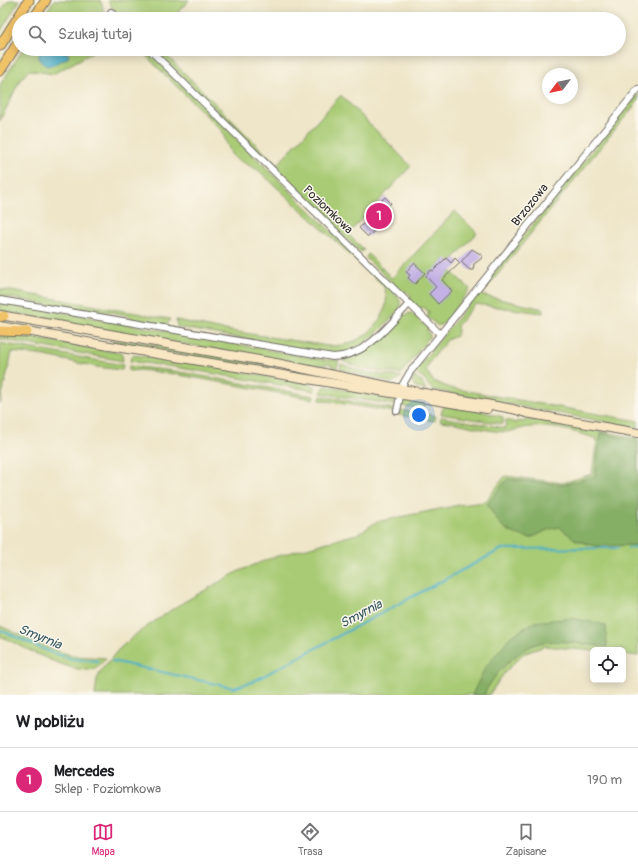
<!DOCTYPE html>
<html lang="pl">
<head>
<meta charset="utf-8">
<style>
	:root { --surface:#fff; --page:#f6f6f6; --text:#202124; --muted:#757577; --line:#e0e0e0; --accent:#db2777 }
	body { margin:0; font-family:Pangolin,sans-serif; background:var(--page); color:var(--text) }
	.controls { position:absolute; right:12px; bottom:12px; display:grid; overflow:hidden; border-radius:6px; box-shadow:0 2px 10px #0003 }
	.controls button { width:36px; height:36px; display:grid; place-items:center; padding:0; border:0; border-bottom:1px solid var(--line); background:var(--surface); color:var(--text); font:20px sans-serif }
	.compass { position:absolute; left:542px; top:68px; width:36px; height:36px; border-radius:50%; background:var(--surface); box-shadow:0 2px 10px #0003; rotate:238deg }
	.you { position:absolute; left:419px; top:415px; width:14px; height:14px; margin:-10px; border:3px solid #fff; border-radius:50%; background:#1a73e8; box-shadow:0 0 0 6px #1a73e833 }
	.badge { display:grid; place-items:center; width:26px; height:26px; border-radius:50%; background:var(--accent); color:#fff; font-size:13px; font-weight:700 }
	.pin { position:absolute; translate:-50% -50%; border:2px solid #fff; box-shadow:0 1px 4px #0006 }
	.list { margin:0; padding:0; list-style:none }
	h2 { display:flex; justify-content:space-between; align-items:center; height:52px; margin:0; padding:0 16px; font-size:17px }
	h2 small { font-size:13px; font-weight:400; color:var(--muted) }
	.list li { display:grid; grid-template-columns:26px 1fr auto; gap:12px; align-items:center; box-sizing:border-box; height:64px; padding:0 16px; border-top:1px solid var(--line) }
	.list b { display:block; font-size:15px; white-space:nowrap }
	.list p { margin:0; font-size:13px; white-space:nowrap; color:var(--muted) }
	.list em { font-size:13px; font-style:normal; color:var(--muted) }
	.icon { flex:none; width:22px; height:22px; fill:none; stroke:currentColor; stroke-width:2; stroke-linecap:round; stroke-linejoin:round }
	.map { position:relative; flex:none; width:638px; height:695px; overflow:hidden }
	.search { position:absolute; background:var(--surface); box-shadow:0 2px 10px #0003; left:12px; right:12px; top:12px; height:44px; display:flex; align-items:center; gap:10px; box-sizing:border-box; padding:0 14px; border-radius:22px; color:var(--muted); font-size:15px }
	.sheet { height:116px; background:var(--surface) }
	nav { display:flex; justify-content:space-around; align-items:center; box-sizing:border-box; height:56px; border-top:1px solid var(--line); background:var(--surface); font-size:11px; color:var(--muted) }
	nav a { display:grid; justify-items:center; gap:2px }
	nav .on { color:var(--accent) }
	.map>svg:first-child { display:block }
	.green { fill:#a9cb74; stroke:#6a7b50 }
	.forest { fill:#86af66; stroke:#586d48 }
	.water { fill:#49afc8; stroke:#3a6d7a }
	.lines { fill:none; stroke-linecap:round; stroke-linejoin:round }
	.stream { stroke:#49afc8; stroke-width:2 }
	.building { fill:#c3b1e5 }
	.street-casing { stroke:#706c62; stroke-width:8 }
	.secondary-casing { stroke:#706c62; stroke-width:10 }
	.primary-casing { stroke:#706c62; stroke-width:11 }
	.street { stroke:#fff; stroke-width:6 }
	.secondary { stroke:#f9e7c3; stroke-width:8 }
	.primary { stroke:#f1c369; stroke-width:9 }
	.labels { text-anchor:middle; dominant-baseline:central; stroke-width:3; stroke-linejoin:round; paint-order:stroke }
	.street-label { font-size:12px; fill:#2b2b2b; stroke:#fbf7ec }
	.water-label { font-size:13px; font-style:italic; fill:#365962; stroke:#fbf7ec }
</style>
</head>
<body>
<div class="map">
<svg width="638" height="695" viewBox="0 0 638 695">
	<rect width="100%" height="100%" fill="#fbf7ec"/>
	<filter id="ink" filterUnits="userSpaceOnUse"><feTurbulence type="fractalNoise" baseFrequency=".025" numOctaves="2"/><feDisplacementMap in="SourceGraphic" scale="8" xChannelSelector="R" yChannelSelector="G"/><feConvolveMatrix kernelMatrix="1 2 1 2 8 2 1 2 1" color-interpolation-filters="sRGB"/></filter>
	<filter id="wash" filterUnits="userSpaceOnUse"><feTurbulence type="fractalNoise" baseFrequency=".012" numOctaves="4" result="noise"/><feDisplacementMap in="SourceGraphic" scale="16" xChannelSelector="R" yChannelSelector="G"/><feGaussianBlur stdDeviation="0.9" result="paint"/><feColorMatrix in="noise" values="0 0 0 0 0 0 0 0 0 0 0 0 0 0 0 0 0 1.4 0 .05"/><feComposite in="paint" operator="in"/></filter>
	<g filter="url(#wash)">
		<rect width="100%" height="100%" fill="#efe6c9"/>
		<g class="green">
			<polygon points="9,0 20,0 0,32 0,12"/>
			<path d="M54,0H100C104,8 104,12 100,19H42Z"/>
			<polygon points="108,0 189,0 172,19 123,19 113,9"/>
			<polygon points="23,49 95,49 90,54 53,74 29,70 20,80 0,121 0,85"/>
			<path d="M139,49H145L399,298L401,306L399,310C378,332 364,351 332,355L177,327L176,320L218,329L328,346C336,346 343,345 350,343C373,335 395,309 383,285L258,170L236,159L231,154L222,131Z"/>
			<polygon points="154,49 160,49 277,165 341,95 411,166 348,234 364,250 360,252"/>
			<polygon points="638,94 638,101 481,295 543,309 543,313 475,304 457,326 458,331 456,336 447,340 429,363 426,370 433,381 450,388 638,421 638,428 433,390 433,389 430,387 422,377 414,372"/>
			<polygon points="455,211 477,233 446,267 470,289 444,323 438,326 427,317 429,312 423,307 419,309 409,300 411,296 406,291 403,293 366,258 368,254 392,278"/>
			<polygon points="0,289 170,319 167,325 163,327 134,320 127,315 105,311 100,314 0,296"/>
			<polygon points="0,301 324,360 339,360 337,368 327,363 326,365 303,365 0,311"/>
			<polygon points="411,313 429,329 427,330 430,336 401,374 364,369 342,361 371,348 402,316"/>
			<polygon points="10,334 120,353 122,354 123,361 0,339 0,335"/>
			<polygon points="112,340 148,343 275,366 275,368 241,365 112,342"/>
			<polygon points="0,343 123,365 122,370 97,367 46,356 12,352 0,404"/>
			<polygon points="133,355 187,362 311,384 314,386 315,391 175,367 130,361"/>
			<polygon points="341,364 364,372 402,377 392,383 340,369"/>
			<polygon points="129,366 174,371 314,396 313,399 174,374 140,370 129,371"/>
			<polygon points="413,376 421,381 426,390 416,388 412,382"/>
			<polygon points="325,386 393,399 395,405 321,393"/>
			<polygon points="321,396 394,409 394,412 320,400"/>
			<polygon points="404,400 424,403 423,409 401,406"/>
			<polygon points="446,406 477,410 503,417 503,424 441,414 443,408"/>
			<polygon points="400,410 436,416 435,421 399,415"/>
			<path d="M441,417L505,428L506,420L516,423L517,421L524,422L525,420H540L638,438V656L623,654V650L593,651L545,646L523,654L505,672L489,695H95L97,679L102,669L118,650L136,634L177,606L237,572L271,558L360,533L376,522L459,505L485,502L505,476L563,483L592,474L597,439C576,432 553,425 531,427C523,427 514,431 507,432C484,432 462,422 440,421Z"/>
			<path d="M0,626L52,649L74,656L106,658C101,664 97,669 89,670C65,671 22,646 0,636Z"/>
		</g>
		<g class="forest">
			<path d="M601,433L638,441V545L596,546L576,540L559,527L547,530L531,538C503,532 502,528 487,504L507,479L563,485L595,476Z"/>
			<path d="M572,618L606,625L607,647C587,645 565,640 545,642C522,644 492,675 484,695H472L485,668L510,637L534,622Z"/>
		</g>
		<polygon class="water" points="42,49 64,49 62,53 68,53 69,57 53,65 46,66 39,60 39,54"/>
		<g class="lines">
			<g class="stream">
				<polyline points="628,548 638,547"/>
				<polyline points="0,630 50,652 73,659 98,661"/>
				<polyline points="112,661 234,688 252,682 502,549 619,548"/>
			</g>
		</g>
		<g id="blocks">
			<g class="building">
				<polygon points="385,197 391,203 386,208 391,213 368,237 359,228 380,206 378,204"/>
				<polygon points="472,249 482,255 482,258 474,264 473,270 470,270 461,262"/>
				<polygon points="446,258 451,263 455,258 460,263 442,280 452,291 438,304 429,294 436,287 426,276 431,270 433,271"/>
				<polygon points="414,263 425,273 415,284 408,278 410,275 406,272"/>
			</g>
		</g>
	</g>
	<g filter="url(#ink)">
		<use href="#blocks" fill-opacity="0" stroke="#706c62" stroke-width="1"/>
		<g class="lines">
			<g class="street-casing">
				<g id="street">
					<polyline points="111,12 118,19"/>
					<polyline points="149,49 440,334"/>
					<path d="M0,300L333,357C367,356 387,327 409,304"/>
					<polyline points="397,411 402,386 410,372 638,89"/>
				</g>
			</g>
			<g class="secondary-casing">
				<g id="secondary">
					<polyline points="0,315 276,363 402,389 513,409 526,413 638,433"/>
					<polyline points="0,326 92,343 487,409"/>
				</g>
			</g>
			<g class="primary-casing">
				<g id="primary">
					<polyline points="33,19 46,0"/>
					<polyline points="0,46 29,0"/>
					<polyline points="0,71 19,41"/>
					<polyline points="0,317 4,316"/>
					<polyline points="0,331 27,332"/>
				</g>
			</g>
			<use href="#street" class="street"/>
			<use href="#secondary" class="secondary"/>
			<use href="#primary" class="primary"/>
		</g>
	</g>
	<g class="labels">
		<g class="street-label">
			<text transform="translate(530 205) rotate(-51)">Brzozowa</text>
			<text transform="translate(328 210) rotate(44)">Poziomkowa</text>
		</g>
		<g class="water-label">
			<text transform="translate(361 614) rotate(-28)">Smyrnia</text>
			<text transform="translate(40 637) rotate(22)">Smyrnia</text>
		</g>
	</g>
</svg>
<div class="controls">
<button><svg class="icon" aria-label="locate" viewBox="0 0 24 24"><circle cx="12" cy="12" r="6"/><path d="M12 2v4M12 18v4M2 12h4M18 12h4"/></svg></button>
</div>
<svg class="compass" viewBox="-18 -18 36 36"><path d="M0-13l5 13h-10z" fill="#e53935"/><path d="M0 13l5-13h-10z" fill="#757577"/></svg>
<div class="you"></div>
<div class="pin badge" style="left:379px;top:216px">1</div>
<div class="search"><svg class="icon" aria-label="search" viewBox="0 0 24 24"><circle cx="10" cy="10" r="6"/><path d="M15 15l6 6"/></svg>Szukaj tutaj</div>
</div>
<section class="sheet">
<h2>W pobliżu<small></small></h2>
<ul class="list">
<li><span class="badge">1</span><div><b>Mercedes</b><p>Sklep · Poziomkowa</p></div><em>190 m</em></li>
</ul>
</section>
<nav>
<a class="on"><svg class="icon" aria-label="map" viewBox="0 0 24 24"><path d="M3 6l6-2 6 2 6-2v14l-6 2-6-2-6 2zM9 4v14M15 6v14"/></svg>Mapa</a>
<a><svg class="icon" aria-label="directions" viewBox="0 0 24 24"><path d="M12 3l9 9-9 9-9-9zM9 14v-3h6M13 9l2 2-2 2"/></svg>Trasa</a>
<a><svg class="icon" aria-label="saved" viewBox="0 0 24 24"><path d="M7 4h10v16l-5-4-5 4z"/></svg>Zapisane</a>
</nav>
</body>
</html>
